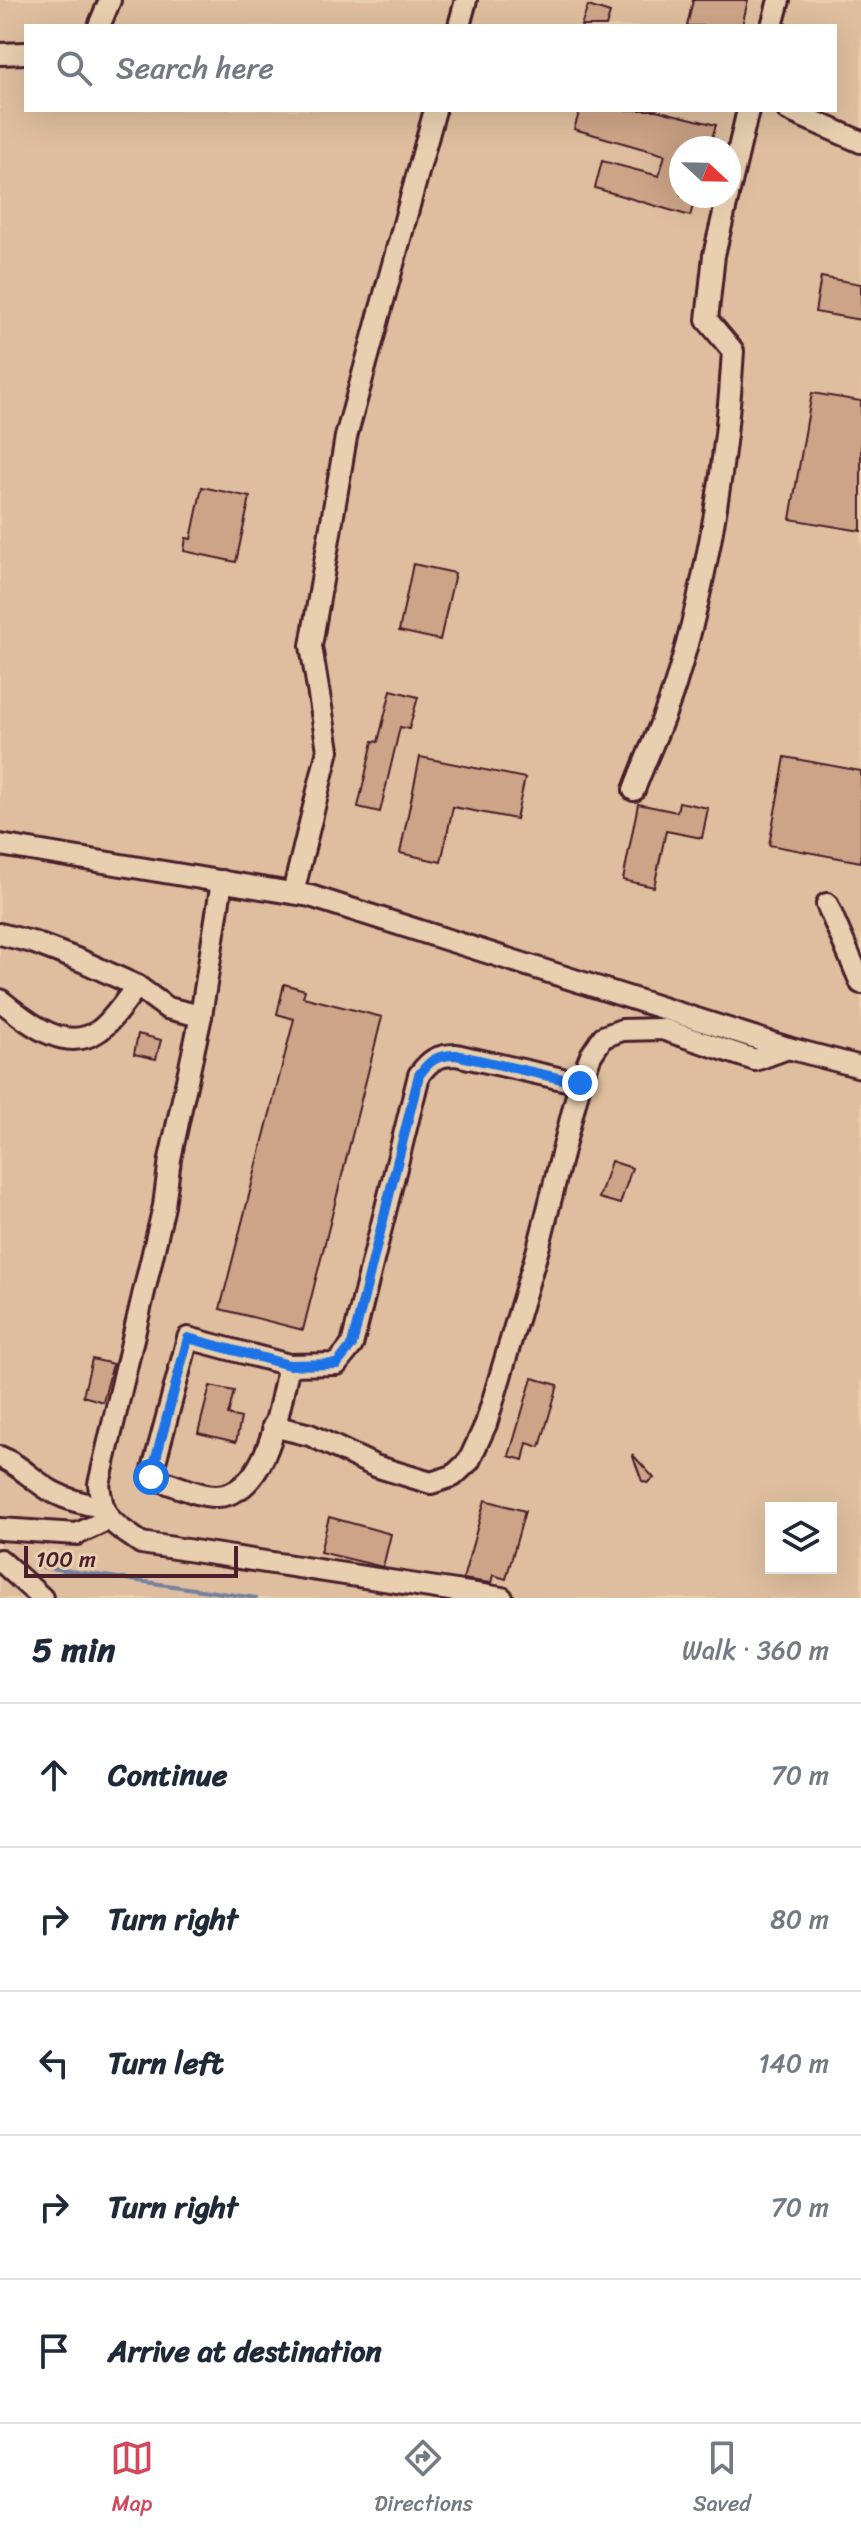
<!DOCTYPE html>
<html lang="en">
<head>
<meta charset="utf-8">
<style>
	:root { --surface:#fff; --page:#f2f2f3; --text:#1f2937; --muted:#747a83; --line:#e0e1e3; --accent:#d1495b }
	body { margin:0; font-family:Sriracha,sans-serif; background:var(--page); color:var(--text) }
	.controls { position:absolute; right:24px; bottom:24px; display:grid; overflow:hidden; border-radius:0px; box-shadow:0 8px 32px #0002 }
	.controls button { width:72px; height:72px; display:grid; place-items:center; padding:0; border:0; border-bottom:2px solid var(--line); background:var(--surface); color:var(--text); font:40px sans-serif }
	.compass { position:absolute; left:669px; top:136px; width:72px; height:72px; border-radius:50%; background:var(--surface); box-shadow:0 8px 32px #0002; rotate:112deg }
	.scale { position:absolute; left:24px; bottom:20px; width:214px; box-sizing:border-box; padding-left:8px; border:4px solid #4a1f2b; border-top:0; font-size:22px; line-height:28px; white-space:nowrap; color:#4a1f2b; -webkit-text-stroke:6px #e7cfaf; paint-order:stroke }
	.stop { position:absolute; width:24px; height:24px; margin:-18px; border:6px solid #1a73e8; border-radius:50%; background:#fff }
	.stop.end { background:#1a73e8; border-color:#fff; box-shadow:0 2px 8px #0008 }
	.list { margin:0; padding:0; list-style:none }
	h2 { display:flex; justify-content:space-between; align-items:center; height:104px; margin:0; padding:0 32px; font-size:34px }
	h2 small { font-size:26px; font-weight:400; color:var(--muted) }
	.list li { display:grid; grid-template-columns:52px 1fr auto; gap:24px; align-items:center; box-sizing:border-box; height:144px; padding:0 32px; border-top:2px solid var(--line) }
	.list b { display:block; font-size:30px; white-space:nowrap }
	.list em { font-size:26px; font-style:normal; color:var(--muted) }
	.icon { flex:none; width:44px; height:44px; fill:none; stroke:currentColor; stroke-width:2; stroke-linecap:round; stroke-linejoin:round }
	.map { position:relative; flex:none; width:861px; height:1598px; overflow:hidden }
	.search { position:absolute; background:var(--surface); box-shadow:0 8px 32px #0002; left:24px; right:24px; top:24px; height:88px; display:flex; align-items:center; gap:20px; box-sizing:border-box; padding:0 28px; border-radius:0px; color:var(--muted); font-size:30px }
	.sheet { height:824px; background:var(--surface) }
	nav { display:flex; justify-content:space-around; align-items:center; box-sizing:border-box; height:112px; border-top:2px solid var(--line); background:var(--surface); font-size:22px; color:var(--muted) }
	nav a { display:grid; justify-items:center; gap:4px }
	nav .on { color:var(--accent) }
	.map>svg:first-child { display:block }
	.built { fill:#debe9e; fill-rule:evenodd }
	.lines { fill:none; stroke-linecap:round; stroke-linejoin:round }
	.stream { stroke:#75819f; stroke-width:4 }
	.building { fill:#cda487; stroke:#4a1f2b; stroke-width:2 }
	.minor-casing { stroke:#4a1f2b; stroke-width:26 }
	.minor { stroke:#e7cfaf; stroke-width:20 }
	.route { stroke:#1a73e8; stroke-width:10 }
</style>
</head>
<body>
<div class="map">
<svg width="861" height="1598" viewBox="0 0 861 1598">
	<rect width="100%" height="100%" fill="#eacdab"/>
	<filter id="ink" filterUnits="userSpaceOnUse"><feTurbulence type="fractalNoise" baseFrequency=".0125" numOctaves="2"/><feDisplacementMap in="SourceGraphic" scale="16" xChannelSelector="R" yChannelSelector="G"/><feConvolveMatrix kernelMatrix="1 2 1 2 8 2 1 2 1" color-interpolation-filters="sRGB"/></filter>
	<g filter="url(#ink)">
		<path class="built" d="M0,0H861V1598H0ZM26,26H835V110H26ZM681,148H729V196H681ZM771,1508H831V1568H771Z"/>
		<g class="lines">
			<polyline class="stream" points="42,1567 256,1598"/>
		</g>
		<g class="building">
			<polygon points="693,0 748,0 742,26 687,26"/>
			<polygon points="588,6 610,13 606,26 581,26"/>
			<polygon points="580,110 656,110 716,125 709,148 681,148 681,196 696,196 690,216 595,188 602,161 659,176 665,155 574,129"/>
			<polygon points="821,277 861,284 861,320 815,312"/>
			<polygon points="812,393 861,401 861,531 790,519"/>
			<polygon points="202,487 250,497 236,562 184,551 186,538 191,539"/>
			<polygon points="413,564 455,573 440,640 399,631"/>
			<polygon points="391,690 418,697 409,729 400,727 380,812 358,807 373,741 378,742"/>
			<polygon points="420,757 525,778 516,819 453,807 441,862 400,853"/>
			<polygon points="785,757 861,771 861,862 769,845"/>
			<polygon points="679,802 708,808 702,838 666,831 654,887 623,880 638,804 677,812"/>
			<polygon points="284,984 305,990 303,997 382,1017 303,1330 220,1309 294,1019 277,1014"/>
			<polygon points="138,1034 161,1040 156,1059 134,1054"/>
			<polygon points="611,1161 632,1168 620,1204 599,1198"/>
			<polygon points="92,1359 113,1364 103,1402 83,1396"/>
			<polygon points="532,1378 558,1385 540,1447 527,1443 523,1460 509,1456"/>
			<polygon points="210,1386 234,1391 228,1415 241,1418 236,1442 198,1433"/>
			<polygon points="632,1454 654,1478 647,1483 642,1481"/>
			<polygon points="485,1500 525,1511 506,1579 493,1575 491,1583 463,1579"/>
			<polygon points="329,1517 391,1534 383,1567 320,1552"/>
		</g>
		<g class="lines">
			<g class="minor-casing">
				<g id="minor">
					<polyline points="99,26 110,0"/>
					<polyline points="459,26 466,0"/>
					<polyline points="772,26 779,0"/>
					<polyline points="0,54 26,53"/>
					<polyline points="788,110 861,142"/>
					<polyline points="729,191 748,110"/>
					<path d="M634,790C647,754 665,719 676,682C708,578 727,459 733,351L707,320L714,255L728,196"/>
					<polyline points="0,845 310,896 788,1048 861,1067"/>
					<path d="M222,881L201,1016L170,1159L164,1206L99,1484C103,1522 112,1522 141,1543L502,1598"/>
					<polyline points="293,893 328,750 311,646 346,437 435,110"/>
					<polyline points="827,904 861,983"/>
					<polyline points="0,934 32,942 82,961 137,986 167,1008 201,1016"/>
					<path d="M0,1000C28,1022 65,1055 100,1030C114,1019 126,1000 137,986"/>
					<path d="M289,1365C279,1405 269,1494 217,1496C200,1497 169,1483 151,1477L188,1338L289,1365L337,1364L352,1345L419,1075C430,1060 437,1055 456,1055L580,1083"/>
					<polyline points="273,1426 310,1435 375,1466 431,1483 453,1476 469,1461 486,1424 538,1249 580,1083 591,1055 603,1037 622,1030 662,1029 755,1060 788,1048"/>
					<path d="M0,1457C21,1465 34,1482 53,1492C68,1500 84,1504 101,1507"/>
					<polyline points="0,1529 77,1534 109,1519"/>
					<polyline points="0,1560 42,1598"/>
				</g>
			</g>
			<use href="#minor" class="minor"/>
		</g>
	</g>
	<g class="lines" filter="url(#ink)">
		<path class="route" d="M151,1477L188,1338L289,1365L337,1364L352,1345L419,1075C430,1060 437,1055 456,1055L580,1083"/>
	</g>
</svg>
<div class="controls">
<button><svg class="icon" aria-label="layers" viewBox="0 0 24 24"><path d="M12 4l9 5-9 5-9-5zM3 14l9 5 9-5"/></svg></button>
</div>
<svg class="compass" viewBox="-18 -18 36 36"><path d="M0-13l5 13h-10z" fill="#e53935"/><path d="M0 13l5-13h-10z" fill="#747a83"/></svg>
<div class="scale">100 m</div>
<div class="stop" style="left:151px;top:1477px"></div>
<div class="stop end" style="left:580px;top:1083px"></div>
<div class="search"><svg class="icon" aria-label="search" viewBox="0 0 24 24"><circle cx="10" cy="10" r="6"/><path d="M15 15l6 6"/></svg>Search here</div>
</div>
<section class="sheet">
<h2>5 min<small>Walk · 360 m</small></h2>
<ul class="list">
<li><svg class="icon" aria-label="ahead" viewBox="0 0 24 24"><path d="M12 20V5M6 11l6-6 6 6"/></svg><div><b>Continue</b></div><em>70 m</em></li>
<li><svg class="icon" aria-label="right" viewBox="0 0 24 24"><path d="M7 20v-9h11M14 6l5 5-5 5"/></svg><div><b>Turn right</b></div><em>80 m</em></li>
<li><svg class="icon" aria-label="left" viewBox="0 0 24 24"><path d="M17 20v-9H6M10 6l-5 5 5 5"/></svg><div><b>Turn left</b></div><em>140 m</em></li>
<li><svg class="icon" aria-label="right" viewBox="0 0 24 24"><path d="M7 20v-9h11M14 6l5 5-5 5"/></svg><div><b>Turn right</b></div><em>70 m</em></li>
<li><svg class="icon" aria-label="arrive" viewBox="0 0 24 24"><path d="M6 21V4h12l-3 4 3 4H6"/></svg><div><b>Arrive at destination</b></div></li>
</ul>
</section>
<nav>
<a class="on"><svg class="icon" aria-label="map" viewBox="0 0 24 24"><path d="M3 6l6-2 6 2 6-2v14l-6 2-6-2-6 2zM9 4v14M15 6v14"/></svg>Map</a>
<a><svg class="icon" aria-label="directions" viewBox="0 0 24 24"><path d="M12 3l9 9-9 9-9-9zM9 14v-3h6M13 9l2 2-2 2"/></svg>Directions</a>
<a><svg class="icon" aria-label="saved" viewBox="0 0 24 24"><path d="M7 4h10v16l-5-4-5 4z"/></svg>Saved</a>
</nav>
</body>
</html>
